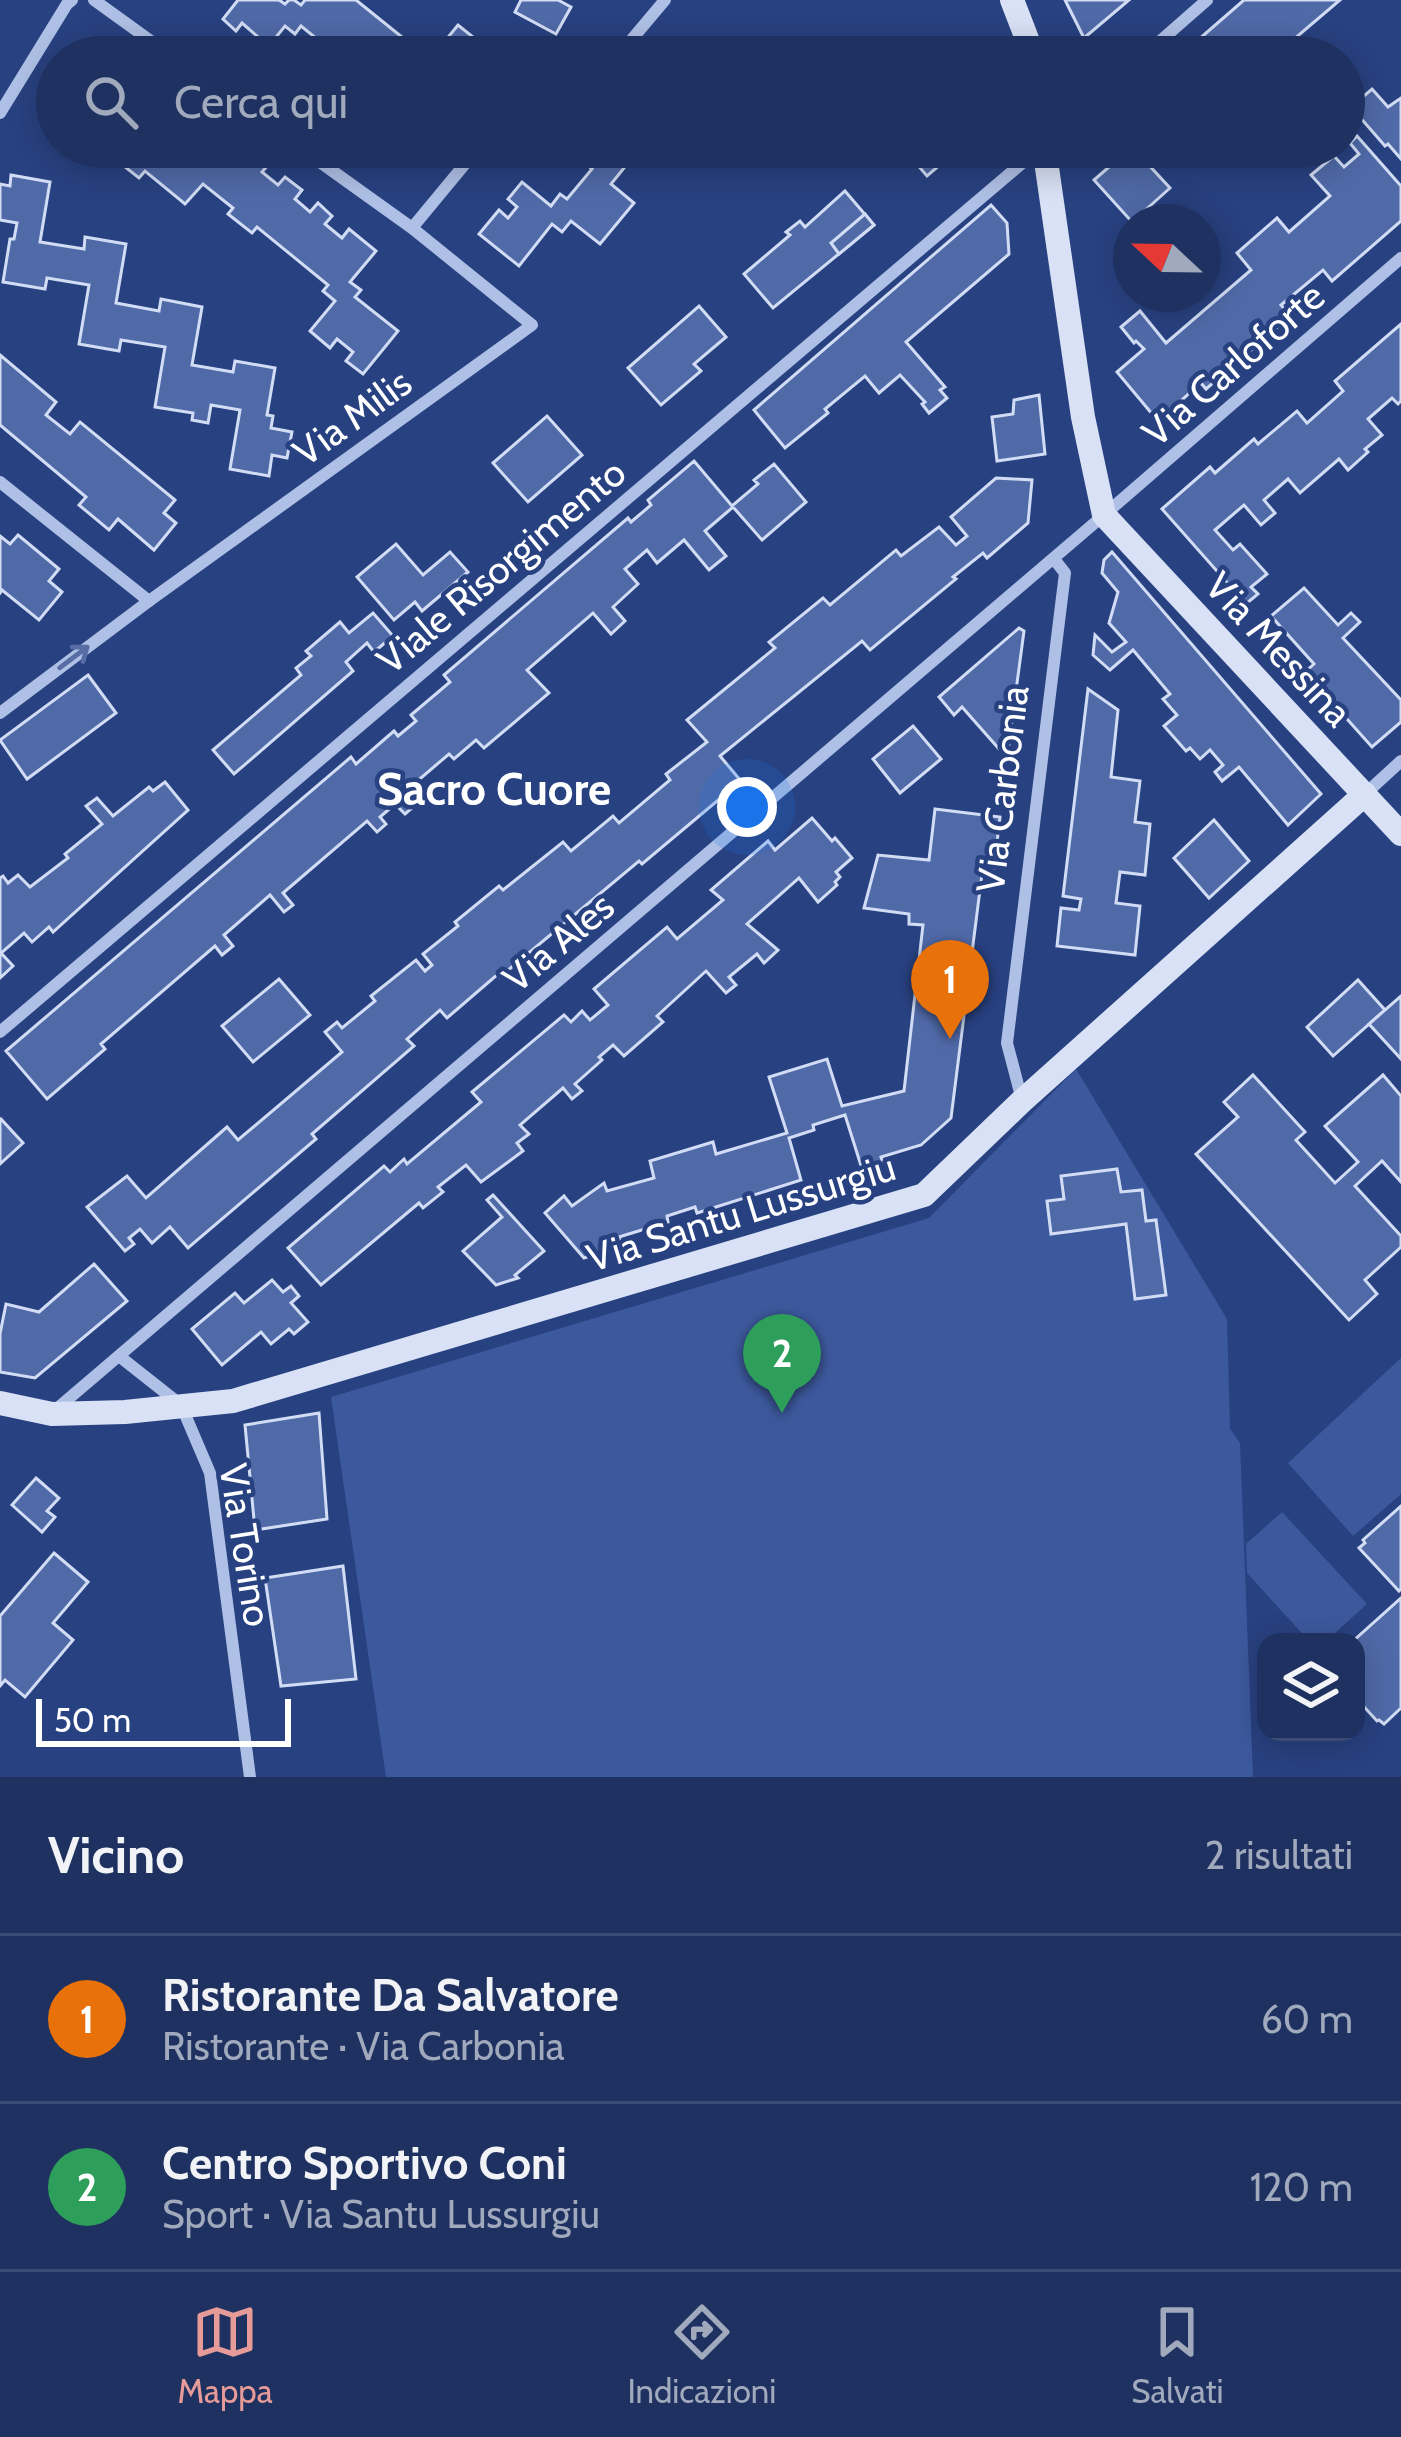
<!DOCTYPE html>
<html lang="it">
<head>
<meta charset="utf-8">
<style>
	:root { --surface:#1e3160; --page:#2b3d69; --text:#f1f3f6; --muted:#a1a9bd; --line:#3c4c75; --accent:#e69b98 }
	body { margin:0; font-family:Cabin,sans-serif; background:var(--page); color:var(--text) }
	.controls { position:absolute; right:36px; bottom:36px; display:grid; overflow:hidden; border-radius:24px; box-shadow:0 6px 30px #0003 }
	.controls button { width:108px; height:108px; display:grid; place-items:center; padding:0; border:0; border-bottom:3px solid var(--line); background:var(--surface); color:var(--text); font:60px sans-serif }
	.compass { position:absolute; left:1113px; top:204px; width:108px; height:108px; border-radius:50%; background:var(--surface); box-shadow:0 6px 30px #0003; rotate:292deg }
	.scale { position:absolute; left:36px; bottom:30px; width:255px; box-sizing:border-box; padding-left:12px; border:6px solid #fff; border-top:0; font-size:33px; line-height:42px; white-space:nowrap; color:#fff; -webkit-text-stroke:9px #284180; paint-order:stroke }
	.you { position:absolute; left:747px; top:807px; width:42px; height:42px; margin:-30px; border:9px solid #fff; border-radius:50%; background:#1a73e8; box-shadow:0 0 0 18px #1a73e833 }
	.badge { display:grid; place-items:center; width:78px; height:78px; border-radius:50%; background:var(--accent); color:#fff; font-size:39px; font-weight:700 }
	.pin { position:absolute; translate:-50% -99px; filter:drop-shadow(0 3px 6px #0008) }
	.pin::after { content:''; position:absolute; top:63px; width:42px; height:36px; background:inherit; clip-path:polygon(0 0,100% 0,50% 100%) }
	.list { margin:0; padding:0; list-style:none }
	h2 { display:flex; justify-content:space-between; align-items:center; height:156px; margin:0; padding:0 48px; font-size:51px }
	h2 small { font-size:39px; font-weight:400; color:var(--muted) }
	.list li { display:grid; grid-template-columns:78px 1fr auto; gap:36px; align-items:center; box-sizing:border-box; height:168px; padding:0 48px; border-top:3px solid var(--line) }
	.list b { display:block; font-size:45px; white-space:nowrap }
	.list p { margin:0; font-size:39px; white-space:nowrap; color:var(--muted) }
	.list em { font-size:39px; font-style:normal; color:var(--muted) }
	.icon { flex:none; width:66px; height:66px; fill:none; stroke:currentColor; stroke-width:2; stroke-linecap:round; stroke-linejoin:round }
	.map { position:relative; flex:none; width:1401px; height:1777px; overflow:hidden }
	.search { position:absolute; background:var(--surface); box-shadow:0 6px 30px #0003; left:36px; right:36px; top:36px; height:132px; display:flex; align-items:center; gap:30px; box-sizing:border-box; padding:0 42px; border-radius:66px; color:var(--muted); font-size:45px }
	.sheet { height:492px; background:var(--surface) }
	nav { display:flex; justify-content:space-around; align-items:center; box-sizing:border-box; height:168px; border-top:3px solid var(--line); background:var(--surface); font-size:33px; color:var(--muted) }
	nav a { display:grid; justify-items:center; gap:6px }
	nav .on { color:var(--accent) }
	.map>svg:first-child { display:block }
	.green { fill:#3d599d }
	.building { fill:#506aa8; stroke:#d2ddf5; stroke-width:3 }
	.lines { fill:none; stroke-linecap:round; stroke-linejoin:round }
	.street { stroke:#afc0e6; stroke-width:12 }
	.secondary { stroke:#d8e1f5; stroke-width:24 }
	.oneway { stroke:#576da4 }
	.labels { text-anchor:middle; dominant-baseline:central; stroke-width:9; stroke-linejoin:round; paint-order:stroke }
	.street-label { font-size:39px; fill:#fff; stroke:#284180 }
	.quarter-label { font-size:45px; font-weight:bold; fill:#fff; stroke:#284180 }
</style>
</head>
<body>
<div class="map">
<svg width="1401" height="1777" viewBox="0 0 1401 1777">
	<rect width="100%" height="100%" fill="#284180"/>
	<g class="green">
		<polygon points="1076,1069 1227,1319 1230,1429 1240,1443 1253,1777 386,1777 331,1397 929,1218"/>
		<polygon points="1401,1358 1401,1494 1353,1536 1288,1463"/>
		<polygon points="1282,1512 1367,1604 1325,1642 1310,1642 1247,1573 1246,1544"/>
	</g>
	<g class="building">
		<polygon points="238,0 279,0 285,4 289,0 294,0 301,5 305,0 356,0 423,54 429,46 436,52 458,25 473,37 465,47 477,57 339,57 301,26 295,34 285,26 264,52 252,44 258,37 242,23 236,31 223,19"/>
		<polygon points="521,0 558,0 571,7 556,34 515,12"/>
		<polygon points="1065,0 1129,0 1084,38"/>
		<polygon points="1244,0 1340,0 1273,57 1212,57 1198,40"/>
		<polygon points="1372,89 1388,107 1401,98 1401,159 1388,144 1385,146 1351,107"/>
		<polygon points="1357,136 1401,186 1401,221 1332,281 1323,270 1281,305 1290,316 1206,389 1201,383 1158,421 1117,372 1144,349 1136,341 1134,343 1121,327 1140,311 1166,343 1251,270 1237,253 1277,218 1289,232 1330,196 1311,175 1334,156 1344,167 1359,154 1350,143"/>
		<polygon points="114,147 183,147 192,155 202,147 221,162 235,147 248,147 269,164 262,172 278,185 285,177 302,190 295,199 310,212 318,203 332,216 325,224 342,238 349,229 376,251 350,282 361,290 355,297 398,331 363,374 346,361 353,352 337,339 330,348 310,331 335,301 323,291 328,285 257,227 252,233 228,214 233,208 203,184 185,204 145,171 139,178 115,159 120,152"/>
		<polygon points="576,147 641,147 611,184 634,203 600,244 571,221 562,232 552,224 519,266 479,234 499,210 508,218 517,207 508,199 522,182 551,206 560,194 567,199 592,169 572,153"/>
		<polygon points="902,147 961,147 927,176"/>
		<polygon points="1092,147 1163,147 1146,162 1170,188 1132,222 1094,180 1109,167"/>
		<polygon points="11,175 50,182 40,242 84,249 85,237 126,244 116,303 159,311 161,299 202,307 192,365 233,372 235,361 275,368 267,415 273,416 271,428 292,432 287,458 272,455 269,476 230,469 240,410 211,405 208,423 192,420 193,413 155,407 165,347 121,340 119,351 79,344 89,285 47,278 45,289 3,282 10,239 14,239 17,223 0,220 0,184 10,186"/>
		<polygon points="845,191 874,225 773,308 744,274 790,235 786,232 800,221 805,227"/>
		<polygon points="991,205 1007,223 1009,254 906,342 945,387 940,390 947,398 929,413 922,404 925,402 900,375 879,393 865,376 825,409 828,413 785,448 754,410"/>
		<polygon points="865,214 874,225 839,254 831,243"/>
		<polygon points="699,306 726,337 694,364 701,371 661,405 628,368"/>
		<polygon points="1401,324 1401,401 1398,404 1392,398 1368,419 1382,435 1365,449 1368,452 1348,470 1339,459 1300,493 1288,479 1264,500 1275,513 1261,525 1244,505 1215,530 1233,550 1240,544 1267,574 1251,587 1258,594 1246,604 1162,509 1210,467 1215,473 1254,439 1258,444 1297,411 1307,423 1343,391 1335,381"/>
		<polygon points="0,355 56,402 46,415 70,434 80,422 175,500 164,513 176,523 154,550 118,519 109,530 79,505 86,497 0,425"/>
		<polygon points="1039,395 1045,454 997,461 992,417 1013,414 1014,400"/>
		<polygon points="547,416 582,455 528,502 493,463"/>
		<polygon points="694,461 732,506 758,484 754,480 774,464 806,502 762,540 733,507 705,531 726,556 709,570 684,540 657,563 647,550 625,569 638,584 613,607 625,621 611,634 593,613 527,670 549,693 484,748 476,740 454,759 449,754 408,789 419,802 405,814 395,804 380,817 386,824 377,832 367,821 283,893 293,905 284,912 270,895 224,935 233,946 222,955 215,946 101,1044 105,1049 47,1099 6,1051 351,757 356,764 394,731 398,736 416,721 411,715 450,682 444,675 628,518 631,522 651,505 648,500"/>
		<polygon points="996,478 1032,480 1028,523 987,558 983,553 953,577 956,579 870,650 862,641 720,756 741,781 642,864 639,861 500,977 498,974 447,1018 440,1010 407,1039 414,1046 312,1134 316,1139 188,1248 170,1227 152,1243 140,1229 129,1238 134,1244 125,1251 87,1207 127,1176 146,1198 227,1127 238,1140 342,1052 325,1032 337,1022 342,1028 375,1001 371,996 416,960 425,971 432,965 423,954 458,926 455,922 499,886 503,890 563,842 571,851 613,816 619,823 670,780 666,774 707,742 687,720 775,648 769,642 823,598 830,605 896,550 901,556 939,527 956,545 967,536 951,517"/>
		<polygon points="18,535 59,569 49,581 62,592 39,620 2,590 0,593 0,536 10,544"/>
		<polygon points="396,544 423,575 450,552 468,572 422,611 415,602 394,620 357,577"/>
		<polygon points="1112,552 1321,794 1288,825 1239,767 1222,781 1215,772 1223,765 1210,750 1200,759 1190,748 1186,751 1164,726 1177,715 1163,699 1170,694 1133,650 1110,670 1093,655 1095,635 1112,652 1126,642 1109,623 1118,592 1102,573 1104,560"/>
		<polygon points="1304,588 1338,625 1351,613 1360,622 1343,638 1401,700 1401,722 1372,747 1305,672 1314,664 1271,616"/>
		<polygon points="373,613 393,636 374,652 367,643 346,662 353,671 234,774 213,750 301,675 296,668 311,656 306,651 340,622 349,633"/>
		<polygon points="1019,628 1024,631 1007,758 962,707 954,715 939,697"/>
		<polygon points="88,675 116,713 27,779 0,740"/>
		<polygon points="1088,689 1118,710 1111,777 1140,781 1135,822 1150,824 1145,875 1120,872 1116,903 1140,906 1135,955 1057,946 1061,908 1079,910 1081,899 1063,896"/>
		<polygon points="913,726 941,759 900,793 873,759"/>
		<polygon points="165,782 188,810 53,932 49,927 32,942 24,933 1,953 13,966 0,978 0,878 3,876 8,883 18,875 30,887 68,858 65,854 102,824 86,806 97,798 113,816 149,787 153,791"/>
		<polygon points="935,809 1000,817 994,868 983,866 951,1118 921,1145 881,1157 884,1166 863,1172 845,1115 813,1125 814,1130 789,1138 801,1180 697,1213 695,1207 667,1216 668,1222 619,1237 623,1246 584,1258 545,1213 564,1196 572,1206 604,1183 607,1191 654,1178 650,1161 713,1142 716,1154 787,1133 769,1077 827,1059 842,1106 904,1091 923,925 909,924 909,914 864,908 878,855 929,860"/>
		<polygon points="812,818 832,841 835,838 852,858 836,872 840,877 835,882 837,885 818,902 799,878 747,924 778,950 764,963 757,954 729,977 736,985 726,993 706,971 657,1016 663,1022 624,1056 613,1045 599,1057 602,1060 575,1084 582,1091 572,1099 563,1088 520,1125 529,1134 517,1143 523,1151 481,1182 466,1165 438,1187 443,1192 423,1208 419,1203 321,1285 288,1248 384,1166 390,1172 404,1159 407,1164 481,1102 472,1092 564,1015 571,1022 582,1011 590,1020 608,1005 594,989 667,927 677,939 723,900 711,890 768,841 775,850"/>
		<polygon points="1214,820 1249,861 1209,898 1174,858"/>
		<polygon points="279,979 310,1015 253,1062 222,1026"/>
		<polygon points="1358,980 1385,1010 1333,1056 1307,1027"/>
		<polygon points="1401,996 1401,1059 1369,1024"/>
		<polygon points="1253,1075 1305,1132 1296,1140 1335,1183 1358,1162 1325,1126 1383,1075 1401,1096 1401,1182 1382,1161 1355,1186 1401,1236 1401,1247 1365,1280 1377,1294 1349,1320 1196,1154 1238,1117 1224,1102"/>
		<polygon points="1,1119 23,1143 0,1164 0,1120"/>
		<polygon points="1117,1169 1121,1192 1142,1190 1146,1221 1156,1220 1166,1295 1135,1299 1126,1224 1051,1234 1047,1201 1064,1199 1061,1176"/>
		<polygon points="493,1195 544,1251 515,1275 518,1278 496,1285 463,1251 502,1217 487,1200"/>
		<polygon points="94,1264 127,1301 35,1378 0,1372 0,1334 6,1304 39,1312"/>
		<polygon points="272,1280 283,1292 291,1286 299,1296 291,1303 308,1322 294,1334 289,1329 271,1344 261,1332 222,1365 192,1329 235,1293 244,1303"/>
		<polygon points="319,1413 327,1519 255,1530 245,1425"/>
		<polygon points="36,1478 59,1498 47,1511 55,1517 42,1532 12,1505"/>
		<polygon points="1401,1506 1401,1589 1399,1591 1359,1548 1365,1543 1363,1540"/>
		<polygon points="54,1553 88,1582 53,1623 73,1640 25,1697 5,1680 0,1686 0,1616"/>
		<polygon points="343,1566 356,1679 281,1686 265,1578"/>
		<polygon points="1401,1598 1401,1708 1384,1724 1379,1720 1377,1721 1356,1698 1356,1642 1352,1642"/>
	</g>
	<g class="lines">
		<g class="street">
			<polyline points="94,0 173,57"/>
			<polyline points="617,57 665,0"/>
			<polyline points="1142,57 1207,0"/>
			<polyline points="0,113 67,4 72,0"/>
			<polyline points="412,228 479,147"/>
			<polyline points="0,482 149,601"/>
			<polyline points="0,713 149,601 532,325 412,228 299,147"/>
			<polyline points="1365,794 1401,761"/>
			<polyline points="0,1032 1041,147"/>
			<polyline points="1022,1100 1007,1043 1065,573 1054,559"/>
			<polyline points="119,1356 181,1405 210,1473 250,1777"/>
			<polyline points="53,1412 1104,515 1401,258"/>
		</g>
		<g class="secondary">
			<polyline points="1012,0 1034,57"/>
			<polyline points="1044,147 1083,417 1104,515 1401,834"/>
			<polyline points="0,1403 52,1414 125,1412 233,1401 924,1195 1022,1101 1365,794"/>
		</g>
	</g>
	<defs><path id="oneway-shaft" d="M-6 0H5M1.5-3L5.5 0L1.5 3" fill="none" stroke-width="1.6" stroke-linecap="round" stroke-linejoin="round" transform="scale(3)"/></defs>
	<use class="oneway" href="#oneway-shaft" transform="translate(74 657) rotate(-37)"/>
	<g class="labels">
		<g class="street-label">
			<text transform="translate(1233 364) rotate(-41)">Via Carloforte</text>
			<text transform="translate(352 417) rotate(-36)">Via Milis</text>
			<text transform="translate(501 566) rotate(-40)">Viale Risorgimento</text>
			<text transform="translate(1279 649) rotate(47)">Via Messina</text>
			<text transform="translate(1002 789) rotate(-83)">Via Carbonia</text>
			<text transform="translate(558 942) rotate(-40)">Via Ales</text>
			<text transform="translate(741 1212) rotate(-17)">Via Santu Lussurgiu</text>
			<text transform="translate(246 1545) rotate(81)">Via Torino</text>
		</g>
		<g class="quarter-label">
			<text x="494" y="789">Sacro Cuore</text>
		</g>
	</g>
</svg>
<div class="controls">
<button><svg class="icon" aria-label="layers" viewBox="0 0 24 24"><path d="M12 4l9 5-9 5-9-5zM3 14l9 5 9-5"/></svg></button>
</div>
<svg class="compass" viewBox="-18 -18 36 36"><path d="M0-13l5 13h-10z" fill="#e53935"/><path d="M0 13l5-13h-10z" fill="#a1a9bd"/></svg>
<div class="scale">50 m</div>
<div class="you"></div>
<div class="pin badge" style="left:950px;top:1039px;background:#e8710a">1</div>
<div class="pin badge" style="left:782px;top:1413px;background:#2e9e5b">2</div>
<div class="search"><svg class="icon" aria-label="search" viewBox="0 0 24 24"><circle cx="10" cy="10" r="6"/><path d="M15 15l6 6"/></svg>Cerca qui</div>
</div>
<section class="sheet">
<h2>Vicino<small>2 risultati</small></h2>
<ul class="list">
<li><span class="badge" style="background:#e8710a">1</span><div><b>Ristorante Da Salvatore</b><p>Ristorante · Via Carbonia</p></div><em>60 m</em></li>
<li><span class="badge" style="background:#2e9e5b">2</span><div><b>Centro Sportivo Coni</b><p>Sport · Via Santu Lussurgiu</p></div><em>120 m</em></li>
</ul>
</section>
<nav>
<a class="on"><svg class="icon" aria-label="map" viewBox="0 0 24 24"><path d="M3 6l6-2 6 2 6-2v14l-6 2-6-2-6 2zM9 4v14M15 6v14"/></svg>Mappa</a>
<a><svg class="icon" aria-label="directions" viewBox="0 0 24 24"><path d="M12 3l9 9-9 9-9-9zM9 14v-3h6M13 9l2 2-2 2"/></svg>Indicazioni</a>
<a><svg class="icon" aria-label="saved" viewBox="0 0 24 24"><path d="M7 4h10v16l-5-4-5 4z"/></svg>Salvati</a>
</nav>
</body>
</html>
